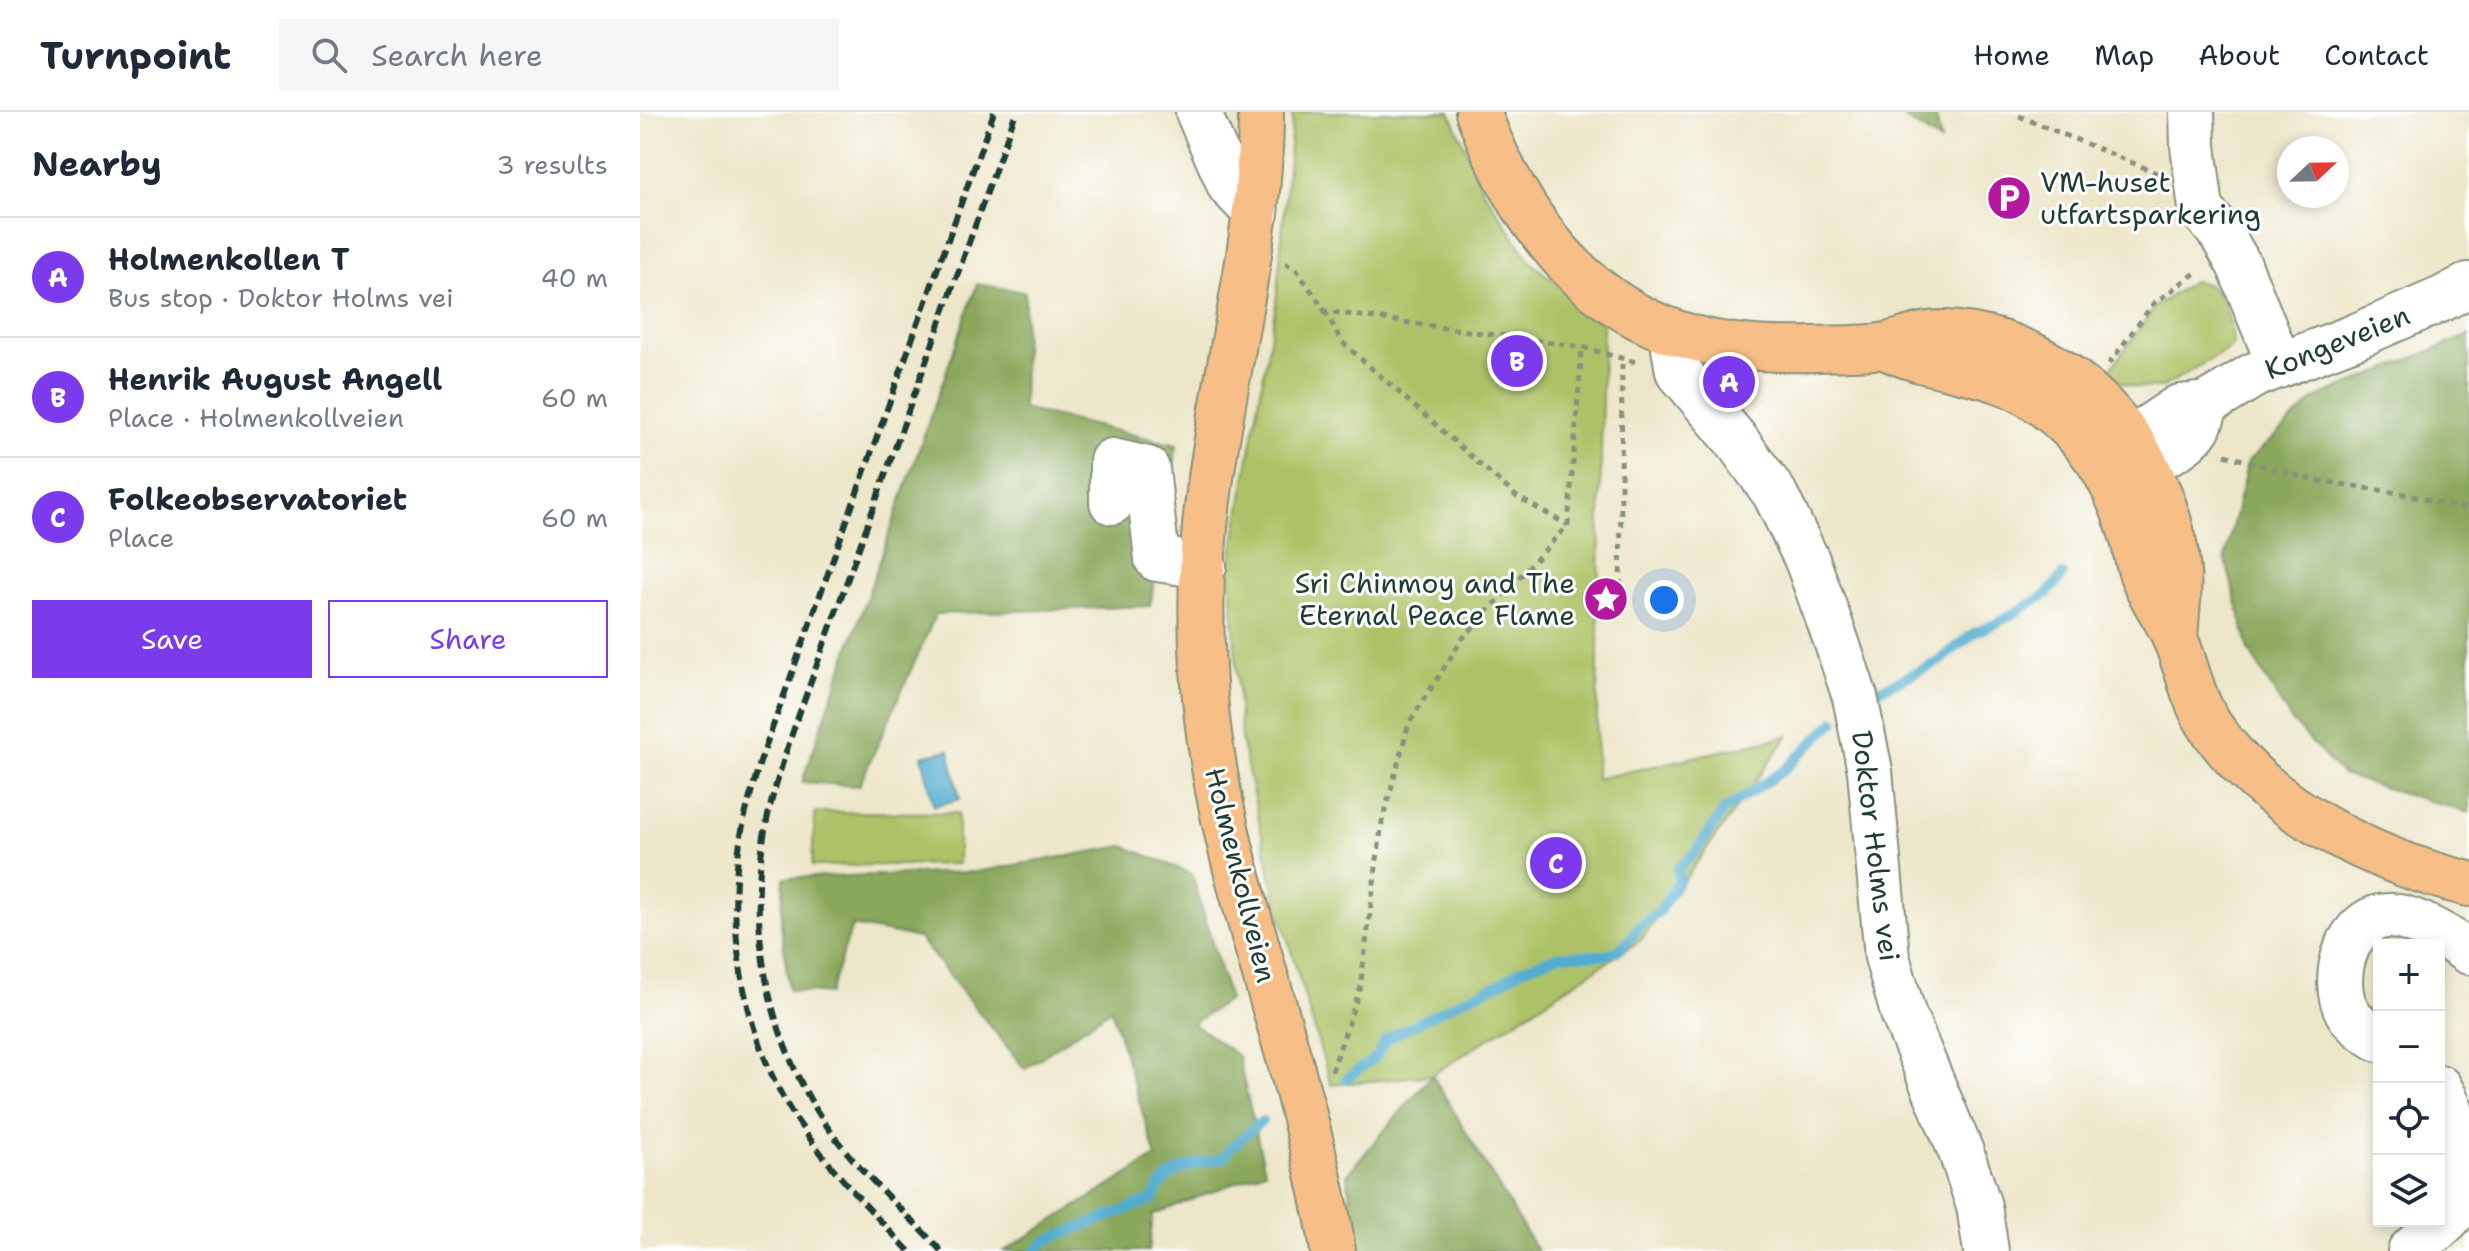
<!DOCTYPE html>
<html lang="en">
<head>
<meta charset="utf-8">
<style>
	:root { --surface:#fff; --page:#f6f6f7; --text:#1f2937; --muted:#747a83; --line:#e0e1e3; --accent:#7c3aed }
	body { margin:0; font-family:"Shantell Sans",sans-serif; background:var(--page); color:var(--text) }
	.controls { position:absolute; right:24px; bottom:24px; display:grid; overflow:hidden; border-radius:0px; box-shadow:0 4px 12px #0003 }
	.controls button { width:72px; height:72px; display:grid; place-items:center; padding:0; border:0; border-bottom:2px solid var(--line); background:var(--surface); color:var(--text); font:40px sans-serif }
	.compass { position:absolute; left:1637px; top:24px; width:72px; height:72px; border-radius:50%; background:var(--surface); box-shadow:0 4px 12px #0003; rotate:68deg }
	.you { position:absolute; left:1024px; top:488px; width:28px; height:28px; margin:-20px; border:6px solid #fff; border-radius:50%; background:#1a73e8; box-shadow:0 0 0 12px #1a73e833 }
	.badge { display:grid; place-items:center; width:52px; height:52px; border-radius:50%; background:var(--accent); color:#fff; font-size:26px; font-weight:700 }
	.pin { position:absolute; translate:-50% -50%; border:4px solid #fff; box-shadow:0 2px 8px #0006 }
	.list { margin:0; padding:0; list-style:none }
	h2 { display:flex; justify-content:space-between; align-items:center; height:104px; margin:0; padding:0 32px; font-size:34px }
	h2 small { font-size:26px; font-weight:400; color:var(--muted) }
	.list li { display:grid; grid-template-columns:52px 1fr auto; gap:24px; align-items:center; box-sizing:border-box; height:120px; padding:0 32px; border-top:2px solid var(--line) }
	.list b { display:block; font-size:30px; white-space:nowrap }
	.list p { margin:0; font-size:26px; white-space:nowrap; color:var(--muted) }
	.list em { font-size:26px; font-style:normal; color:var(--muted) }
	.actions { display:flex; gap:16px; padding:24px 32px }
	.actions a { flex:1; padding:18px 0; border:2px solid var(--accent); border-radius:0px; text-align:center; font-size:28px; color:var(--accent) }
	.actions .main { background:var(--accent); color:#fff }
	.icon { flex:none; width:44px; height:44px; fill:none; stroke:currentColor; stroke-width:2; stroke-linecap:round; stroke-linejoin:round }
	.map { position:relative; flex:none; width:1829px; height:1139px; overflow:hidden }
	header { display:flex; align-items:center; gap:48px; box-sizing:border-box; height:112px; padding:0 40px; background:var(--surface); border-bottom:2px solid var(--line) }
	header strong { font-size:38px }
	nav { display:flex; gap:44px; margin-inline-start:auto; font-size:28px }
	.search { width:560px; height:72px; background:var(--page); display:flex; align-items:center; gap:20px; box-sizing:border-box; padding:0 28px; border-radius:0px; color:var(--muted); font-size:30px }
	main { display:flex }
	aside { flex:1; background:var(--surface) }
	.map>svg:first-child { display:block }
	.green { fill:#adc266; stroke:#66804d; stroke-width:2 }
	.forest { fill:#8aa85b; stroke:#547248; stroke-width:2 }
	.water { fill:#51accf; stroke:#387482; stroke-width:2 }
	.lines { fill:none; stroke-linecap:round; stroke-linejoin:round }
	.stream { stroke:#51accf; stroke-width:10 }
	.minor-casing { stroke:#86927e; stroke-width:48 }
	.major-casing { stroke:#86927e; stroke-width:48 }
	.path { stroke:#86927e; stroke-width:5; stroke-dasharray:6 6; stroke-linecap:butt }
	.minor { stroke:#fff; stroke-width:44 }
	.major { stroke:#f7be87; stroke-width:44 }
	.rail { stroke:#1f3d34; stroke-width:6; stroke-dasharray:12 6; stroke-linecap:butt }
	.labels { text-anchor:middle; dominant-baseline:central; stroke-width:6; stroke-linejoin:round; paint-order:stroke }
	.poi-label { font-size:28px; fill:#1f3d34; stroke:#fff; text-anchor:start }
	.street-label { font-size:28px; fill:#1f3d34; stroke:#fff }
</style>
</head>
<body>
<header>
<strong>Turnpoint</strong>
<div class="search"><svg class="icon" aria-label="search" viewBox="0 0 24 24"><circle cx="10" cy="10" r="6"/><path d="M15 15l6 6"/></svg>Search here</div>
<nav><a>Home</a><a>Map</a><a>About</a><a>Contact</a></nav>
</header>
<main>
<aside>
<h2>Nearby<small>3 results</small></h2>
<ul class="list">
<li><span class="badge">A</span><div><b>Holmenkollen T</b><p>Bus stop · Doktor Holms vei</p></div><em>40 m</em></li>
<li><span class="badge">B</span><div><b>Henrik August Angell</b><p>Place · Holmenkollveien</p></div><em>60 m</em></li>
<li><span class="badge">C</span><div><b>Folkeobservatoriet</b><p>Place</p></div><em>60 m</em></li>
</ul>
<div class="actions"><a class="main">Save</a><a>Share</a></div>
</aside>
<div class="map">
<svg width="1829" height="1139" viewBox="0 0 1829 1139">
	<rect width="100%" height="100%" fill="#fff"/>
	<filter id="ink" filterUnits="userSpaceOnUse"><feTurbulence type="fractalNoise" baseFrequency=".0125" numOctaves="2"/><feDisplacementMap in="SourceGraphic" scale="16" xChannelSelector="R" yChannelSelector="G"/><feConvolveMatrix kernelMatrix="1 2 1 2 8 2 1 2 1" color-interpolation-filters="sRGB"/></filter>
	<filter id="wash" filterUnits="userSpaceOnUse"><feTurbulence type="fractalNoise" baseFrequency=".006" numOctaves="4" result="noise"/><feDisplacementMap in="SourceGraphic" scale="32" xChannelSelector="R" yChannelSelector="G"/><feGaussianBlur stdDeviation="1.8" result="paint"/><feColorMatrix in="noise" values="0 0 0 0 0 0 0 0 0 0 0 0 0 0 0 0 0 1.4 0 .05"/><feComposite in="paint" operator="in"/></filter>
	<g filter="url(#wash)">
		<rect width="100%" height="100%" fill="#ede6c9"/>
		<g class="green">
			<polygon points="653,0 810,0 843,78 891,150 963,212 956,667 1148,624 1001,828 792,963 691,973 637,791 601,627 590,454 636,192"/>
			<path d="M1553,169C1583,170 1591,207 1593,231L1590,236L1521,276L1495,275L1482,271L1467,262L1516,194Z"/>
			<polygon points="175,700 318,701 318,752 172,754"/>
		</g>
		<g class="forest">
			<polygon points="1261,0 1295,0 1301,30 1264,6"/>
			<polygon points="337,172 385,180 383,297 537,333 510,494 296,502 219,674 162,670"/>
			<polygon points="1829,223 1829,701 1702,663 1650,607 1609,538 1585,446 1608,349 1676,286"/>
			<polygon points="484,734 552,762 589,888 553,911 598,944 625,1059 513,1103 509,1139 364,1139 516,1045 471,897 385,957 279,826 212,814 189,882 149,878 141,812 144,766 336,760"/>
			<polygon points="792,963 897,1139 717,1139 707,1062"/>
		</g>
		<polygon class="water" points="309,638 320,687 294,694 282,644"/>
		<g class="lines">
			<g class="stream">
				<polyline points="1235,580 1298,550 1334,521 1359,510 1407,482 1423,463"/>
				<polyline points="706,967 737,944 745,928 820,889 861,871 882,857 920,843 964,843 977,839 990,827 998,815 1018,801 1040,767 1037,757 1054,742 1084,698 1143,659 1195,609"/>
				<path d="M395,1139L407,1128L514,1087C521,1058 559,1050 584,1046L590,1036L622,1009"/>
			</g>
		</g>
	</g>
	<g filter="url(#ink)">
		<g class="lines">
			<g class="minor-casing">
				<g id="minor">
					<polyline points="558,0 590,74 616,101"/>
					<polyline points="1552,0 1553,34 1561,97 1582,123 1599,153 1639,252"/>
					<polyline points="1031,219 1038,259 1096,328 1135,382 1167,448 1197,531 1215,585 1230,659 1247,845 1263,901 1321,1040 1339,1094 1346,1139"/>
					<polyline points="1468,358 1491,327 1539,295 1567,292 1614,263 1714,225 1802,187 1829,173"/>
					<path d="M1467,359C1498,352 1539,345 1558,316C1562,309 1564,299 1567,292"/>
					<polyline points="472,390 472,349 507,357 517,447 564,454"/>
					<path d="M1739,927C1726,919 1715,913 1707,899C1689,867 1707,802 1751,804C1774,805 1810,827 1829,840"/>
					<path d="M1770,1139C1783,1127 1802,1115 1813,1101C1829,1066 1820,1009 1799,975"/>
				</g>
			</g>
			<g class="major-casing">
				<g id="major">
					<path d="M621,0C621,132 584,258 568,388C561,441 560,503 563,557C571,725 638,882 674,1044C681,1076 689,1107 693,1139"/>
					<path d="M838,0C883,120 960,219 1096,234C1134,239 1173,237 1211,236C1221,235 1232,236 1241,234C1265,230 1279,220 1306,221C1432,228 1528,338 1538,460C1540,482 1536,505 1535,527"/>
					<path d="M1242,234C1255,239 1268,245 1281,248C1323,260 1365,263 1400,290C1449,326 1473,363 1491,421C1496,436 1497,453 1504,467C1512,488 1527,506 1535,526C1548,557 1552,587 1571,615C1626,697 1736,750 1829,772"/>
				</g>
			</g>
			<g class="path">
				<polyline points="1379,4 1517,61"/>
				<polyline points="645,151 657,158 685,199 942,235 999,251"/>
				<polyline points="685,199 702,230 877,385 928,413"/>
				<polyline points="1469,252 1513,192 1558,159"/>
				<polyline points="1585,343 1674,368 1764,382 1829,398"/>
				<polyline points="980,498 982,248"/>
				<polyline points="692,959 720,877 742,710 769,611 823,526 928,413 942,235"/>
			</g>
			<use href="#minor" class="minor"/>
			<use href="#major" class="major"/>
			<g class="rail">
				<path d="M269,1139C227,1095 184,1051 151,999C106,925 88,830 98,745C101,713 111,681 120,650L354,0"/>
				<path d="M301,1139C270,1104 234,1074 205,1038C134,952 106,833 124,724C130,688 142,653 153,619L376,0"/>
			</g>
		</g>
	</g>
	<defs>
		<g id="parking-disc" transform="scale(2.3)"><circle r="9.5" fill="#b5179e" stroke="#fff"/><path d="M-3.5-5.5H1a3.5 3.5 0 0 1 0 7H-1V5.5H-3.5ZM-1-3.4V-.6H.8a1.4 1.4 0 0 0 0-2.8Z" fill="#fff"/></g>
		<g id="sight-disc" transform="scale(2.3)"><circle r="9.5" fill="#b5179e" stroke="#fff"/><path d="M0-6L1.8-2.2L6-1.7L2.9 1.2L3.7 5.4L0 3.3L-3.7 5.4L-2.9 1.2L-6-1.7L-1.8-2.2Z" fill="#fff"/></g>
	</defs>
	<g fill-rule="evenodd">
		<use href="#parking-disc" x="1369" y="86"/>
		<use href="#sight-disc" x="966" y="487"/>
	</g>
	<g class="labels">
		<g class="poi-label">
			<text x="1400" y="70">VM-huset<tspan x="1400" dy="32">utfartsparkering</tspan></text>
			<text x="935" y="471" text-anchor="end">Sri Chinmoy and The<tspan x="935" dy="32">Eternal Peace Flame</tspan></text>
		</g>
		<g class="street-label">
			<text transform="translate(1697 230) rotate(-22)">Kongeveien</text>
			<text transform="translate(1236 734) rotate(83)">Doktor Holms vei</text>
			<text transform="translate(601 763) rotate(76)">Holmenkollveien</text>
		</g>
	</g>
</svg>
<div class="controls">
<button>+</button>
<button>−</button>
<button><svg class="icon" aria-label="locate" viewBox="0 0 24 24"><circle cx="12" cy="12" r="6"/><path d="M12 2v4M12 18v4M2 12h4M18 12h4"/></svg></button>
<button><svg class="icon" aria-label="layers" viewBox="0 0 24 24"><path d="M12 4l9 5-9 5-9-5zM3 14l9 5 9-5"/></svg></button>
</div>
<svg class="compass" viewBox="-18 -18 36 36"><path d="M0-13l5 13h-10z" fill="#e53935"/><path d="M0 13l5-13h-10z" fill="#747a83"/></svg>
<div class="you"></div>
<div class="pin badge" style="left:1089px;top:270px">A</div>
<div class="pin badge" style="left:877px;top:249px">B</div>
<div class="pin badge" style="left:916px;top:751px">C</div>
</div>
</main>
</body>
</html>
